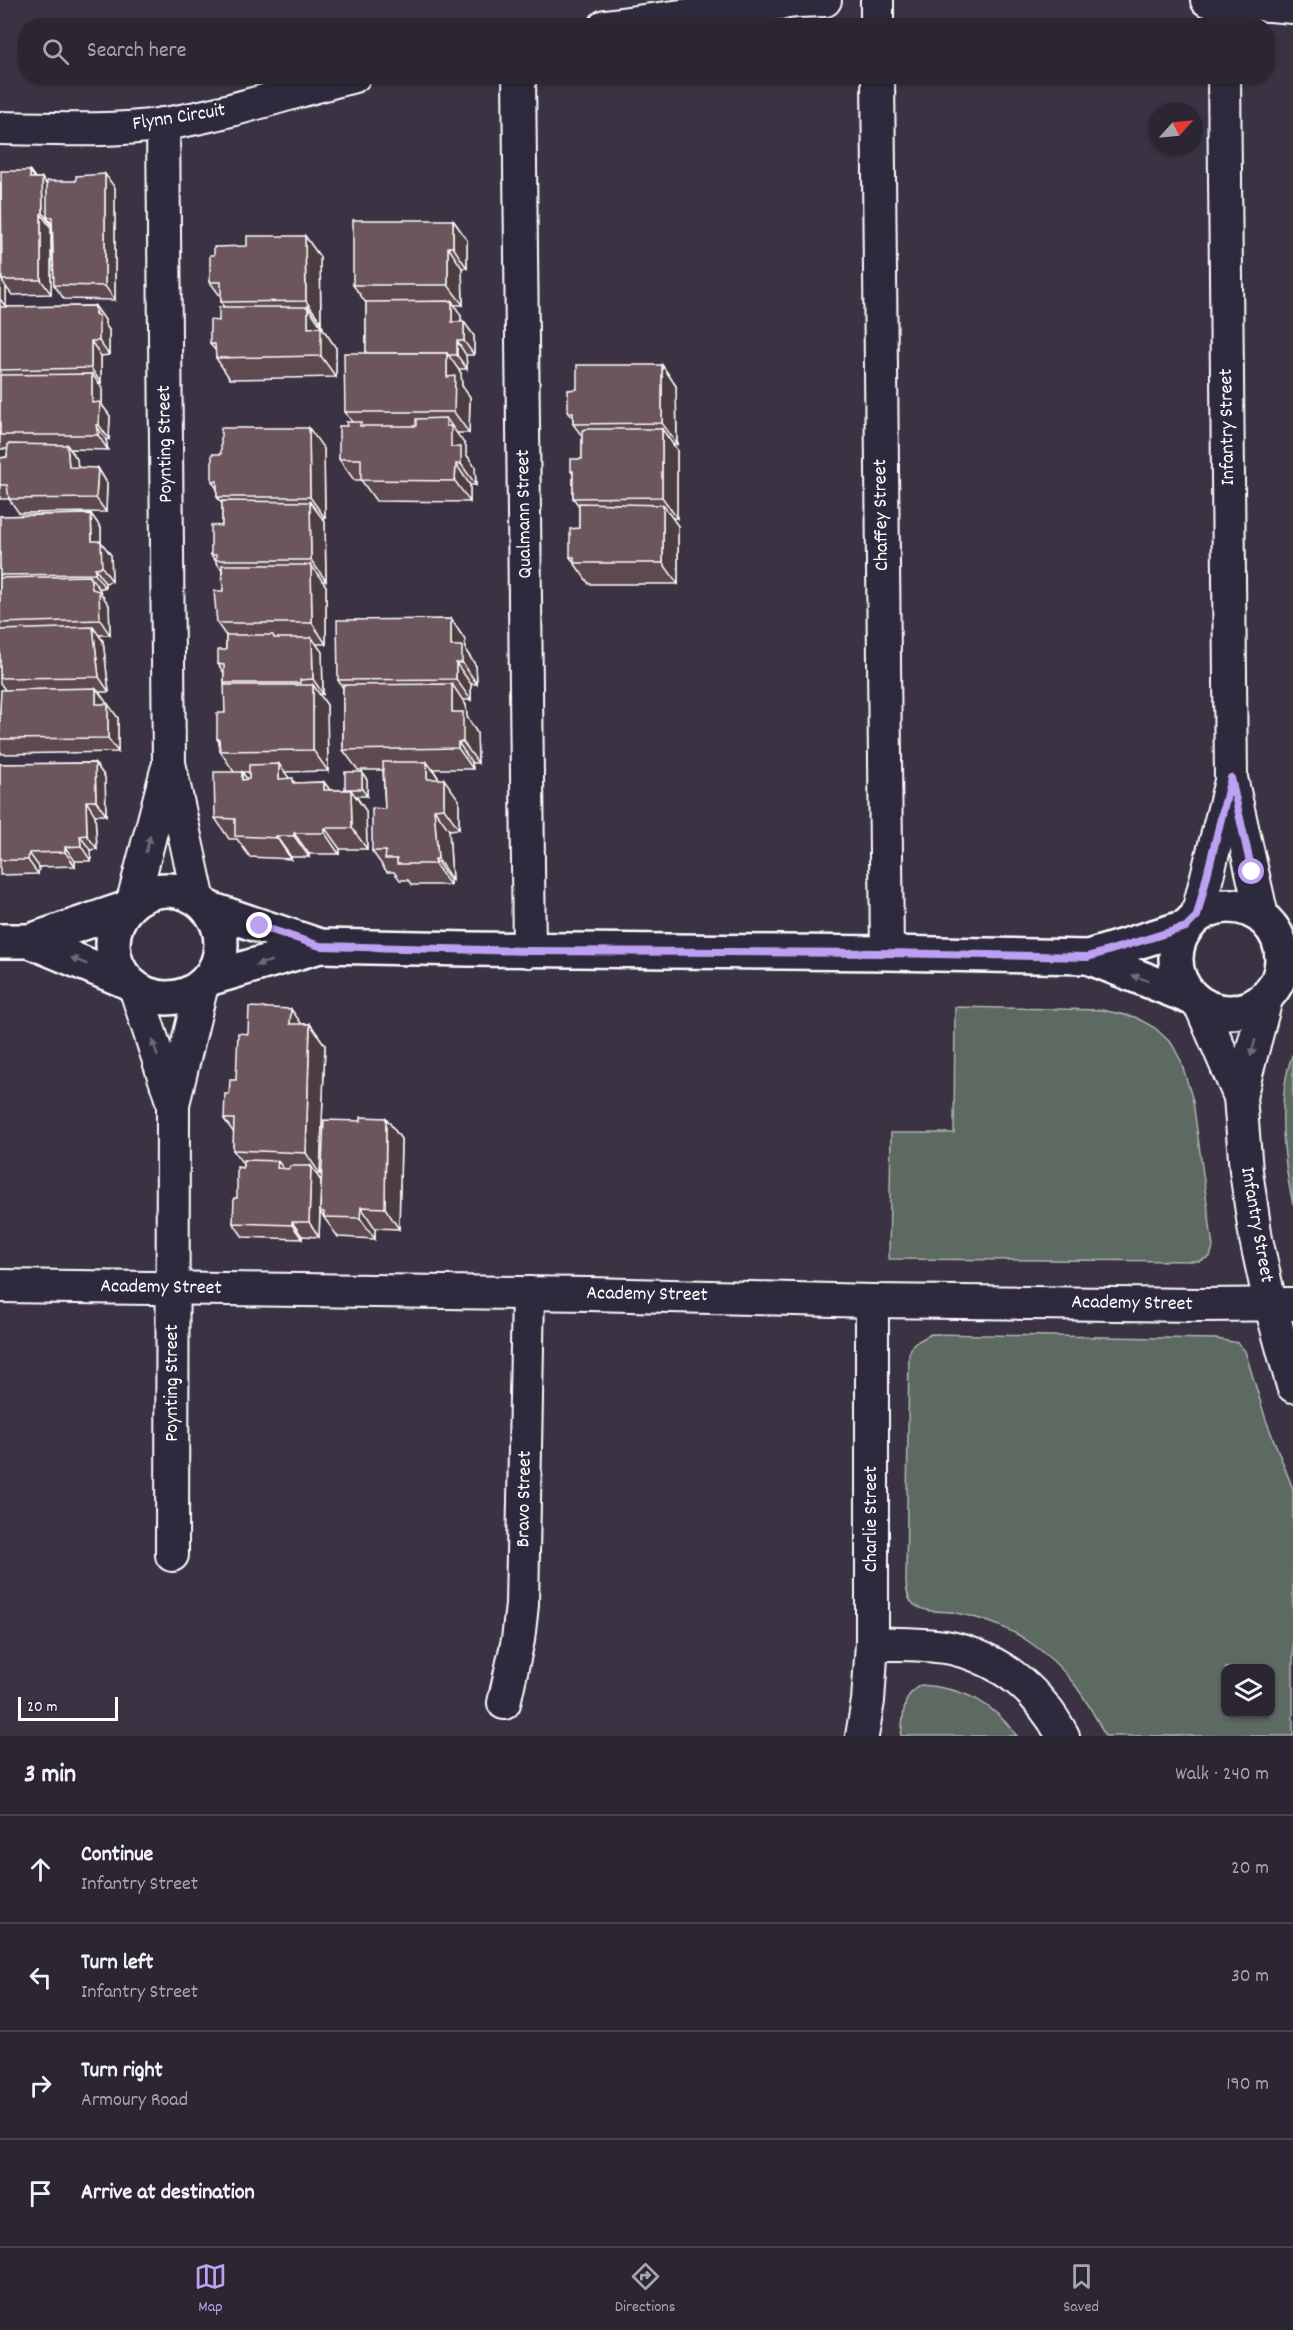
<!DOCTYPE html>
<html lang="en">
<head>
<meta charset="utf-8">
<style>
	:root { --surface:#2c2632; --page:#38323e; --text:#f1f3f6; --muted:#a6a5ac; --line:#48434d; --accent:#bca0f2 }
	body { margin:0; font-family:Dekko,sans-serif; background:var(--page); color:var(--text) }
	.controls { position:absolute; right:18px; bottom:18px; display:grid; overflow:hidden; border-radius:12px; box-shadow:0 2px 4px #0004 }
	.controls button { width:54px; height:54px; display:grid; place-items:center; padding:0; border:0; border-bottom:2px solid var(--line); background:var(--surface); color:var(--text); font:30px sans-serif }
	.compass { position:absolute; left:1149px; top:102px; width:54px; height:54px; border-radius:50%; background:var(--surface); box-shadow:0 2px 4px #0004; rotate:63deg }
	.scale { position:absolute; left:18px; bottom:15px; width:100px; box-sizing:border-box; padding-left:6px; border:3px solid #fff; border-top:0; font-size:16px; line-height:21px; white-space:nowrap; color:#fff; -webkit-text-stroke:4px #2f2a3d; paint-order:stroke }
	.stop { position:absolute; width:18px; height:18px; margin:-14px; border:4px solid #bca0f2; border-radius:50%; background:#fff }
	.stop.end { background:#bca0f2; border-color:#fff; box-shadow:0 2px 6px #0008 }
	.list { margin:0; padding:0; list-style:none }
	h2 { display:flex; justify-content:space-between; align-items:center; height:78px; margin:0; padding:0 24px; font-size:26px }
	h2 small { font-size:20px; font-weight:400; color:var(--muted) }
	.list li { display:grid; grid-template-columns:39px 1fr auto; gap:18px; align-items:center; box-sizing:border-box; height:108px; padding:0 24px; border-top:2px solid var(--line) }
	.list b { display:block; font-size:22px; white-space:nowrap }
	.list p { margin:0; font-size:20px; white-space:nowrap; color:var(--muted) }
	.list em { font-size:20px; font-style:normal; color:var(--muted) }
	.icon { flex:none; width:33px; height:33px; fill:none; stroke:currentColor; stroke-width:2; stroke-linecap:round; stroke-linejoin:round }
	.map { position:relative; flex:none; width:1293px; height:1736px; overflow:hidden }
	.search { position:absolute; background:var(--surface); box-shadow:0 2px 4px #0004; left:18px; right:18px; top:18px; height:66px; display:flex; align-items:center; gap:15px; box-sizing:border-box; padding:0 21px; border-radius:24px; color:var(--muted); font-size:22px }
	.sheet { height:510px; background:var(--surface) }
	nav { display:flex; justify-content:space-around; align-items:center; box-sizing:border-box; height:84px; border-top:2px solid var(--line); background:var(--surface); font-size:16px; color:var(--muted) }
	nav a { display:grid; justify-items:center; gap:3px }
	nav .on { color:var(--accent) }
	.map>svg:first-child { display:block }
	.green { fill:#5c6b62; stroke:#aeb5b0; stroke-width:1.5; fill-rule:evenodd }
	.lines { fill:none; stroke-linecap:round; stroke-linejoin:round }
	.street-casing { stroke:#fff; stroke-width:36 }
	.secondary-casing { stroke:#fff; stroke-width:38 }
	.street { stroke:#2f2a3d; stroke-width:32 }
	.secondary { stroke:#2f2a3d; stroke-width:33 }
	.wall { fill:#5d494f; stroke:#fff; stroke-width:1.5; fill-rule:evenodd }
	.shaded-wall { fill:#4c3c40; stroke:#fff; stroke-width:1.5 }
	.building { fill:#6c555c; stroke:#fff; stroke-width:1.5 }
	.oneway { fill:#6d6a77 }
	.route { stroke:#bca0f2; stroke-width:8 }
	.labels { text-anchor:middle; dominant-baseline:central; stroke-width:5; stroke-linejoin:round; paint-order:stroke }
	.street-label { font-size:20px; fill:#fff; stroke:#2f2a3d }
</style>
</head>
<body>
<div class="map">
<svg width="1293" height="1736" viewBox="0 0 1293 1736">
	<rect width="100%" height="100%" fill="#3b3343"/>
	<filter id="ink" filterUnits="userSpaceOnUse"><feTurbulence type="fractalNoise" baseFrequency=".0167" numOctaves="2"/><feDisplacementMap in="SourceGraphic" scale="12" xChannelSelector="R" yChannelSelector="G"/><feConvolveMatrix kernelMatrix="1 2 1 2 8 2 1 2 1" color-interpolation-filters="sRGB"/></filter>
	<g filter="url(#ink)">
		<g class="green">
			<polygon points="955,1007 1102,1010 1135,1017 1155,1028 1172,1044 1181,1061 1193,1101 1213,1247 1210,1257 1199,1261 889,1259 891,1133 954,1133"/>
			<path d="M1293,1053V1204C1283,1160 1276,1096 1293,1053Z"/>
			<path d="M931,1334L1217,1339L1238,1343L1245,1351L1266,1420L1293,1489V1736H1105C1086,1696 1066,1667 1028,1641C1007,1627 981,1618 956,1613C943,1610 928,1614 916,1606C907,1600 907,1592 906,1582L909,1354L913,1344ZM1270,1668V1714H1226V1668Z"/>
			<path d="M921,1685C964,1688 992,1702 1017,1736H901C904,1715 901,1695 921,1685Z"/>
		</g>
		<g class="lines">
			<g class="street-casing">
				<g id="street">
					<polyline points="877,0 877,26"/>
					<polyline points="1207,0 1293,7"/>
					<polyline points="605,26 797,1 825,0"/>
					<polyline points="519,76 529,951"/>
					<polyline points="878,76 887,953"/>
					<polyline points="1224,76 1231,778 1262,916"/>
					<polyline points="163,124 169,763 199,901"/>
					<path d="M0,128C54,129 111,132 164,124C229,114 291,92 354,76"/>
					<polyline points="133,901 167,770"/>
					<polyline points="1197,916 1230,785"/>
					<polyline points="135,987 173,1104"/>
					<polyline points="1200,1004 1240,1097 1246,1171 1256,1239 1270,1303 1293,1386"/>
					<polyline points="1240,1097 1266,999"/>
					<polyline points="0,1286 589,1294 872,1301 1201,1305 1293,1304"/>
					<polyline points="172,1555 173,1104 202,985"/>
					<path d="M872,1643C899,1645 929,1643 955,1649C1004,1661 1040,1693 1063,1736"/>
					<polyline points="504,1703 518,1640 522,1605 528,1293"/>
					<polyline points="862,1736 868,1701 872,1643 872,1301"/>
				</g>
			</g>
			<g class="secondary-casing">
				<g id="secondary">
					<circle cx="167" cy="944" r="54"/>
					<circle cx="1229" cy="959" r="53"/>
					<polyline points="207,908 320,946 469,949 887,953 1088,957 1186,927"/>
					<polyline points="0,941 30,941 125,909"/>
					<polyline points="30,941 128,982"/>
					<polyline points="1088,957 1192,998"/>
					<polyline points="208,979 320,946"/>
				</g>
			</g>
			<use href="#street" class="street"/>
			<use href="#secondary" class="secondary"/>
		</g>
		<g class="wall">
			<polygon points="30,171 35,178 42,178 47,185 115,188 115,300 64,299 54,285 52,228 51,228 51,294 12,295 6,287 6,307 95,306 105,320 105,324 109,330 109,355 101,356 101,383 98,383 102,388 102,405 110,416 109,439 106,440 108,450 70,449 77,459 78,468 98,468 107,483 106,512 19,513 9,499 0,499 0,458 7,457 8,449 0,449 0,183 1,184"/>
			<polygon points="453,220 467,240 467,268 462,268 463,305 454,305 461,316 462,322 464,322 474,336 474,355 466,355 467,369 458,369 461,373 462,386 470,397 469,433 456,433 466,446 466,454 475,467 476,485 470,485 470,502 376,501 361,480 354,480 339,459 347,426 352,422 345,412 366,353 366,303 353,285"/>
			<polygon points="305,236 320,257 321,322 319,322 323,327 323,329 336,348 336,377 230,379 216,358 216,351 210,344 224,307 221,302 221,297 210,282 214,255 247,246"/>
			<polygon points="662,365 676,386 677,444 673,444 677,450 677,518 672,518 678,526 678,584 589,584 570,557 579,528 579,506 573,498 573,474 571,471 582,459 582,436 573,424 573,418 568,412 577,389"/>
			<path d="M324,449L325,518H322L325,522L326,581H322L326,586V644H316L322,652L323,694H319L327,705L328,771L284,772L289,778L296,783L324,782L330,790H346L345,789L362,772L367,780V796H356L366,811L367,849H340L339,854H309V857H291V859L250,857L237,839H229L215,818L234,772L220,751L219,742L217,739L225,713V685L224,683V673L218,664L226,650V636L217,623L223,591L222,570L211,555L222,526V504L217,497V489L212,481ZM242,772H249V779H247Z"/>
			<polygon points="91,514 101,528 101,542 111,555 112,581 105,583 105,588 99,588 101,594 109,605 110,635 99,635 103,641 109,692 98,692 106,704 118,718 118,752 2,754 0,750 0,709 5,690 0,683 0,516"/>
			<polygon points="451,619 465,640 466,651 476,666 477,684 471,684 471,700 463,700 466,705 467,717 477,733 478,763 472,763 473,769 433,769 439,779 459,800 459,829 449,830 452,880 450,880 450,885 412,885 408,880 400,880 394,872 387,872 372,851 385,809 383,770 358,770 343,750 343,688 338,680"/>
			<polygon points="95,763 105,777 106,815 95,815 97,849 90,850 91,861 75,861 75,866 39,867 38,874 0,875 0,764"/>
			<polygon points="302,1024 310,1024 325,1045 320,1174 316,1174 321,1180 361,1121 386,1118 401,1139 399,1229 375,1228 375,1239 338,1237 320,1212 319,1237 302,1236 302,1239 243,1237 233,1223 243,1164 233,1150 234,1133 224,1119 229,1094 236,1080 248,1034"/>
		</g>
		<g class="shaded-wall">
			<polygon points="30,171 40,185 30,178"/>
			<polygon points="105,174 115,188 115,300 105,286"/>
			<polygon points="42,178 52,193 47,217 53,226 53,228 43,213"/>
			<polygon points="0,183 7,193 2,280 6,287 6,307 0,299"/>
			<polygon points="41,214 51,228 51,294 41,280"/>
			<polygon points="453,220 467,240 467,268 453,247"/>
			<polygon points="305,236 320,257 321,322 306,301"/>
			<polygon points="448,247 462,268 463,305 448,285"/>
			<polygon points="452,301 461,316 462,336 452,322"/>
			<polygon points="95,306 105,320 105,324 109,330 109,355 99,341"/>
			<polygon points="308,307 336,348 336,377 321,356 308,328"/>
			<polygon points="464,322 474,336 474,355 464,341"/>
			<polygon points="91,341 101,356 101,383 91,368"/>
			<polygon points="457,341 466,355 467,369 457,355"/>
			<polygon points="447,353 461,373 462,386 470,397 469,433 454,412 447,377"/>
			<polygon points="662,365 676,386 677,444 662,423"/>
			<polygon points="92,374 102,388 102,405 110,416 109,439 99,425 92,403"/>
			<polygon points="446,418 466,446 466,454 475,467 476,485 461,464 451,447 446,426"/>
			<polygon points="96,425 106,440 108,450 98,435"/>
			<polygon points="309,428 324,449 325,518 310,497"/>
			<polygon points="662,429 677,450 677,518 662,497"/>
			<polygon points="67,445 77,459 79,482 69,467"/>
			<polygon points="456,464 470,485 470,502 455,481"/>
			<polygon points="98,468 107,483 106,512 96,498"/>
			<polygon points="310,502 325,522 326,581 311,560"/>
			<polygon points="663,505 678,526 678,584 663,563"/>
			<polygon points="91,514 101,528 101,542 111,555 112,581 102,567 92,541"/>
			<polygon points="311,565 326,586 326,644 312,623"/>
			<polygon points="95,568 105,583 105,588 95,574"/>
			<polygon points="90,576 100,590 101,594 109,605 110,635 100,620 92,589"/>
			<polygon points="451,619 465,640 466,651 476,666 477,684 451,646"/>
			<polygon points="93,627 103,641 109,692 99,677"/>
			<polygon points="312,638 322,652 323,694 313,679"/>
			<polygon points="456,663 471,684 471,700 456,679"/>
			<polygon points="452,684 466,705 467,717 477,733 478,763 463,742 452,712"/>
			<polygon points="313,685 327,705 328,771 313,750"/>
			<polygon points="96,688 106,702 106,718 96,704"/>
			<polygon points="108,704 118,718 118,752 108,738"/>
			<polygon points="458,742 472,763 473,769 458,748"/>
			<polygon points="427,762 442,783 427,779"/>
			<polygon points="95,763 105,777 106,815 96,801"/>
			<polygon points="279,764 294,785 279,779"/>
			<polygon points="242,772 257,793 242,780"/>
			<polygon points="362,772 367,780 367,796 362,789"/>
			<polygon points="444,779 459,800 459,829 444,808"/>
			<polygon points="324,782 339,803 324,790"/>
			<polygon points="351,790 366,811 367,849 352,828"/>
			<polygon points="86,801 95,815 97,849 87,835"/>
			<polygon points="434,809 449,830 452,880 438,859"/>
			<polygon points="325,828 340,849 339,854 325,833"/>
			<polygon points="294,833 309,854 309,857 294,836"/>
			<polygon points="80,836 90,850 91,861 81,846"/>
			<polygon points="276,836 291,857 291,859 277,838"/>
			<polygon points="65,847 75,861 75,866 65,852"/>
			<polygon points="29,853 39,867 38,874 28,860"/>
			<polygon points="435,859 450,880 450,885 435,864"/>
			<polygon points="291,1009 306,1030 290,1024"/>
			<polygon points="310,1024 325,1045 320,1174 306,1153"/>
			<polygon points="386,1118 401,1139 399,1229 385,1208"/>
			<polygon points="278,1161 288,1175 277,1168"/>
			<polygon points="311,1166 321,1181 319,1237 309,1222"/>
			<polygon points="361,1207 375,1228 375,1239 360,1218"/>
			<polygon points="292,1222 302,1236 302,1239 292,1225"/>
		</g>
		<g class="building">
			<polygon points="1,171 30,171 30,178 42,178 43,213 41,214 41,280 2,280"/>
			<polygon points="105,174 105,286 54,285 52,217 47,217 47,181 76,181 76,176"/>
			<polygon points="353,220 453,220 453,247 448,247 448,285 353,285"/>
			<polygon points="247,236 305,236 306,301 221,302 221,282 210,282 210,255 214,255 214,247 247,246"/>
			<polygon points="452,301 452,322 464,322 464,341 457,341 457,355 448,355 447,353 366,353 366,302"/>
			<polygon points="95,306 95,314 99,316 99,341 91,341 91,368 0,370 0,307"/>
			<polygon points="219,307 308,307 308,328 321,327 321,356 216,358 215,344 210,344 210,320 219,321"/>
			<polygon points="344,353 447,353 447,377 455,376 454,412 345,412"/>
			<polygon points="577,365 662,365 662,423 573,424 573,412 568,412 568,390 577,389"/>
			<polygon points="92,374 92,403 100,402 99,425 96,425 98,435 0,435 0,375"/>
			<polygon points="446,418 446,426 451,426 451,447 461,447 461,464 456,464 455,481 361,480 361,459 339,459 339,426 347,426 346,422 361,422 360,426 416,426 416,419"/>
			<polygon points="221,428 309,428 310,497 217,497 217,481 212,481 212,454 221,454"/>
			<polygon points="585,429 662,429 662,497 573,498 573,471 571,471 571,459 582,459 582,431"/>
			<polygon points="8,444 67,445 69,467 98,468 96,498 9,499 7,485 0,485 0,458 7,457"/>
			<polygon points="222,501 310,502 311,560 216,560 216,555 211,555 211,525 222,526"/>
			<polygon points="579,503 663,505 663,563 574,563 574,557 570,557 570,529 579,528"/>
			<polygon points="91,514 92,541 101,541 102,567 95,568 95,574 0,575 0,516"/>
			<polygon points="222,565 311,565 312,623 217,623 214,591 223,591"/>
			<polygon points="90,576 92,589 99,591 100,620 0,623 0,578"/>
			<polygon points="451,619 451,646 462,646 462,663 456,663 456,679 338,680 337,620"/>
			<polygon points="93,627 99,677 0,678 0,630"/>
			<polygon points="226,635 273,635 274,638 312,638 313,679 300,680 300,683 224,683 224,665 218,664 218,650 226,650"/>
			<polygon points="452,684 452,712 463,712 463,742 458,742 458,748 343,750 343,685"/>
			<polygon points="224,685 313,685 313,750 220,751 219,739 217,739 217,713 225,713"/>
			<polygon points="96,688 96,704 108,704 108,738 0,739 0,709 1,690"/>
			<polygon points="383,762 427,762 427,779 444,779 444,808 434,809 438,859 435,859 435,864 397,864 397,859 385,859 386,851 372,851 372,808 385,809"/>
			<polygon points="95,763 96,801 86,801 87,835 80,836 81,846 65,847 65,852 29,853 28,860 0,860 0,764"/>
			<polygon points="279,764 279,779 293,778 293,783 324,782 324,790 351,790 352,828 325,828 325,833 294,833 294,836 276,836 277,838 235,836 235,819 215,818 214,772 242,772 242,780 249,779 249,765"/>
			<rect x="345" y="772" width="17" height="17"/>
			<polygon points="249,1007 291,1009 290,1024 310,1024 306,1153 233,1150 234,1119 224,1119 225,1094 229,1094 230,1080 236,1080 238,1033 248,1034"/>
			<polygon points="361,1117 386,1118 385,1208 361,1207 360,1218 324,1217 324,1212 320,1211 324,1120 361,1121"/>
			<polygon points="243,1160 278,1161 277,1168 289,1169 290,1166 311,1166 309,1222 292,1222 292,1225 233,1223 234,1198 237,1198 237,1167 243,1168"/>
		</g>
		<defs><path id="oneway-solid" d="M-6-.8H1V-3.2L6.5 0L1 3.2V.8H-6Z" transform="scale(1.5)"/></defs>
		<g class="oneway">
			<use href="#oneway-solid" transform="translate(148 844) rotate(-75)"/>
			<use href="#oneway-solid" transform="translate(79 961) rotate(-158)"/>
			<use href="#oneway-solid" transform="translate(264 963) rotate(164)"/>
			<use href="#oneway-solid" transform="translate(1140 978) rotate(-159)"/>
			<use href="#oneway-solid" transform="translate(155 1048) rotate(-108)"/>
			<use href="#oneway-solid" transform="translate(1253 1048) rotate(105)"/>
		</g>
	</g>
	<g class="lines" filter="url(#ink)">
		<polyline class="route" points="260,926 320,946 529,951 887,953 1088,957 1186,927 1197,916 1231,778 1252,872"/>
	</g>
	<g class="labels">
		<g class="street-label">
			<text transform="translate(179 118) rotate(-9)">Flynn Circuit</text>
			<text transform="translate(1228 427) rotate(-91)">Infantry Street</text>
			<text transform="translate(166 444) rotate(-91)">Poynting Street</text>
			<text transform="translate(525 514) rotate(-91)">Qualmann Street</text>
			<text transform="translate(882 515) rotate(-91)">Chaffey Street</text>
			<text transform="translate(1256 1225) rotate(80)">Infantry Street</text>
			<text transform="translate(161 1288) rotate(1)">Academy Street</text>
			<text transform="translate(647 1295) rotate(1)">Academy Street</text>
			<text transform="translate(1132 1304) rotate(1)">Academy Street</text>
			<text transform="translate(173 1383) rotate(-90)">Poynting Street</text>
			<text transform="translate(525 1499) rotate(-89)">Bravo Street</text>
			<text transform="translate(872 1519) rotate(-90)">Charlie Street</text>
		</g>
	</g>
</svg>
<div class="controls">
<button><svg class="icon" aria-label="layers" viewBox="0 0 24 24"><path d="M12 4l9 5-9 5-9-5zM3 14l9 5 9-5"/></svg></button>
</div>
<svg class="compass" viewBox="-18 -18 36 36"><path d="M0-13l5 13h-10z" fill="#e53935"/><path d="M0 13l5-13h-10z" fill="#a6a5ac"/></svg>
<div class="scale">20 m</div>
<div class="stop" style="left:1252px;top:872px"></div>
<div class="stop end" style="left:260px;top:926px"></div>
<div class="search"><svg class="icon" aria-label="search" viewBox="0 0 24 24"><circle cx="10" cy="10" r="6"/><path d="M15 15l6 6"/></svg>Search here</div>
</div>
<section class="sheet">
<h2>3 min<small>Walk · 240 m</small></h2>
<ul class="list">
<li><svg class="icon" aria-label="ahead" viewBox="0 0 24 24"><path d="M12 20V5M6 11l6-6 6 6"/></svg><div><b>Continue</b><p>Infantry Street</p></div><em>20 m</em></li>
<li><svg class="icon" aria-label="left" viewBox="0 0 24 24"><path d="M17 20v-9H6M10 6l-5 5 5 5"/></svg><div><b>Turn left</b><p>Infantry Street</p></div><em>30 m</em></li>
<li><svg class="icon" aria-label="right" viewBox="0 0 24 24"><path d="M7 20v-9h11M14 6l5 5-5 5"/></svg><div><b>Turn right</b><p>Armoury Road</p></div><em>190 m</em></li>
<li><svg class="icon" aria-label="arrive" viewBox="0 0 24 24"><path d="M6 21V4h12l-3 4 3 4H6"/></svg><div><b>Arrive at destination</b></div></li>
</ul>
</section>
<nav>
<a class="on"><svg class="icon" aria-label="map" viewBox="0 0 24 24"><path d="M3 6l6-2 6 2 6-2v14l-6 2-6-2-6 2zM9 4v14M15 6v14"/></svg>Map</a>
<a><svg class="icon" aria-label="directions" viewBox="0 0 24 24"><path d="M12 3l9 9-9 9-9-9zM9 14v-3h6M13 9l2 2-2 2"/></svg>Directions</a>
<a><svg class="icon" aria-label="saved" viewBox="0 0 24 24"><path d="M7 4h10v16l-5-4-5 4z"/></svg>Saved</a>
</nav>
</body>
</html>
